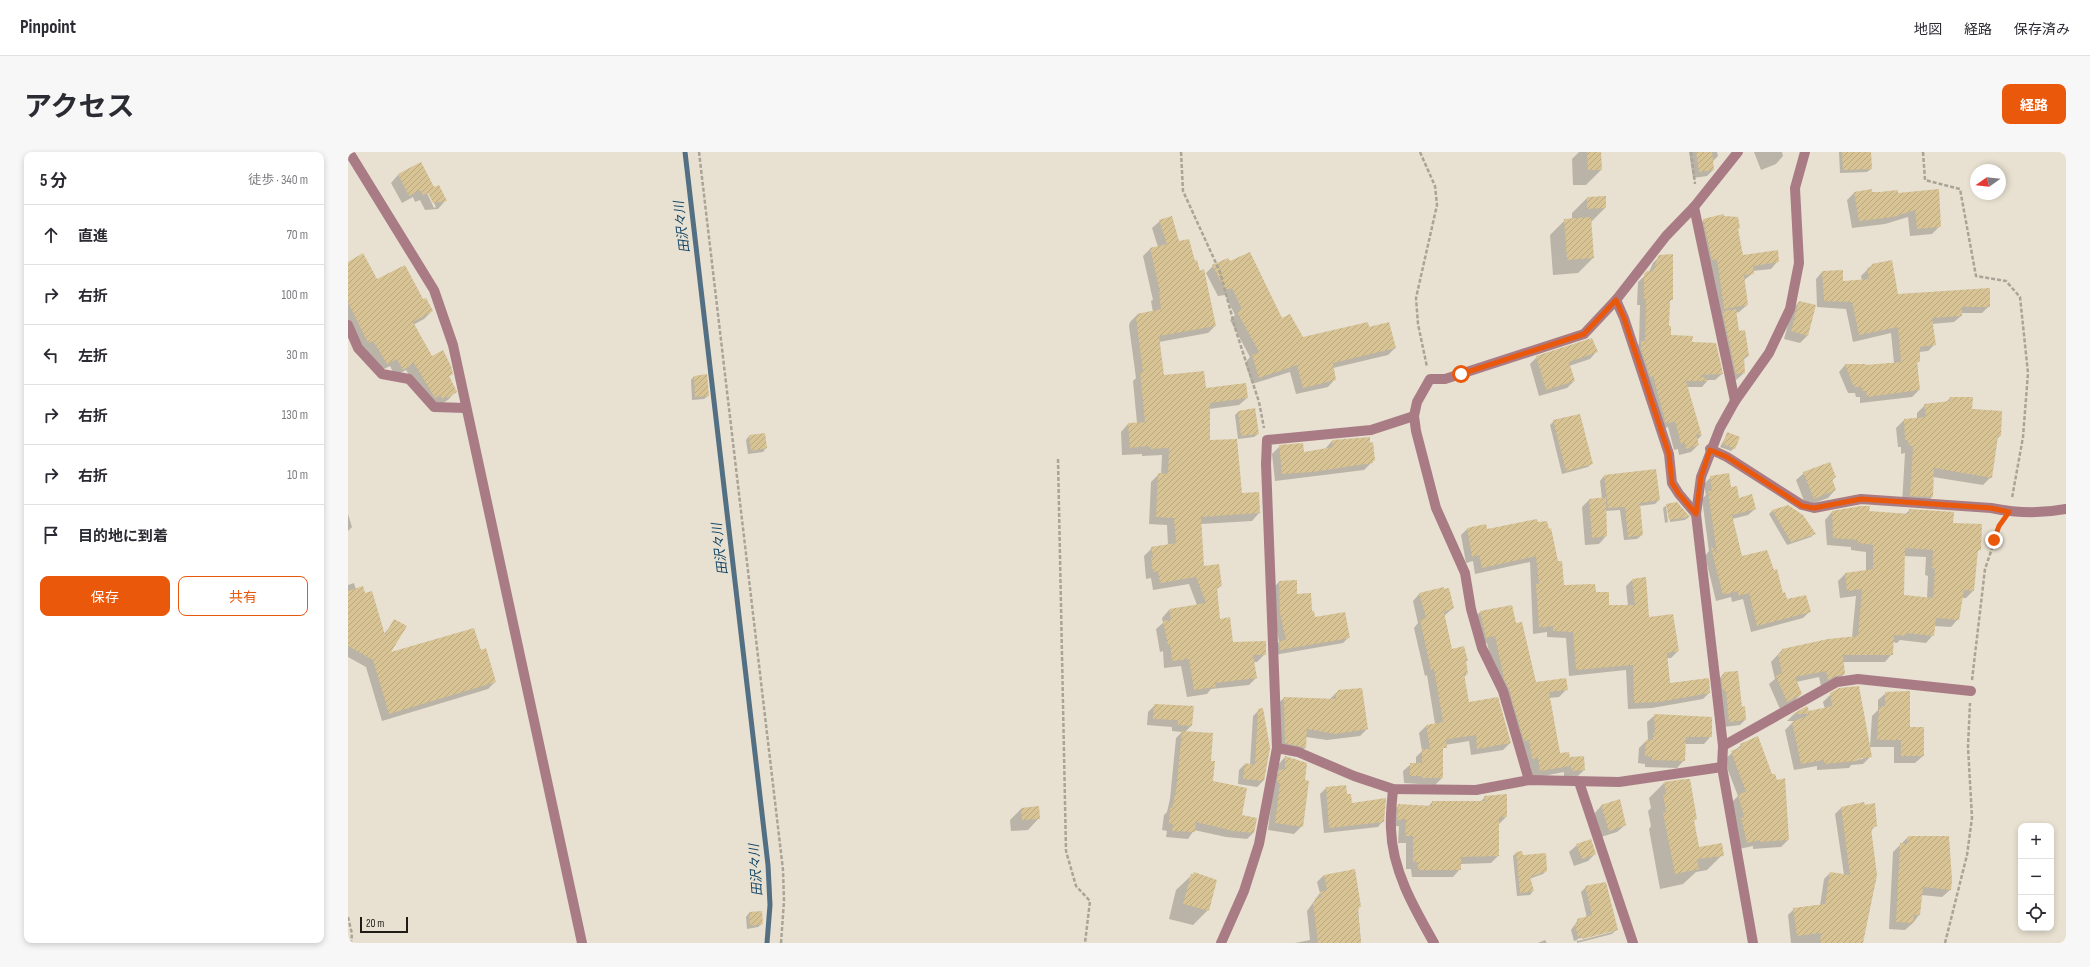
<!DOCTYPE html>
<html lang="ja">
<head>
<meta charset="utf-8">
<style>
	:root { --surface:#fff; --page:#f7f7f7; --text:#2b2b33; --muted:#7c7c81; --line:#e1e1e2; --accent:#ea580c }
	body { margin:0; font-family:"Sofia Sans Condensed","Noto Sans JP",sans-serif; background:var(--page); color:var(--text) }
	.controls { position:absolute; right:12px; bottom:12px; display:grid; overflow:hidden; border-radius:8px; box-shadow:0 2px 6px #0003 }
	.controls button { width:36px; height:36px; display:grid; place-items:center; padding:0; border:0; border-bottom:1px solid var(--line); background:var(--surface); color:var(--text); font:20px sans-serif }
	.compass { position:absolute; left:1622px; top:12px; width:36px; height:36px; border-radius:50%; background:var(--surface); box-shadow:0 2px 6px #0003; rotate:256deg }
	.scale { position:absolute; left:12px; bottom:10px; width:48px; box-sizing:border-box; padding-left:4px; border:2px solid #1f1c16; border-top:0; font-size:11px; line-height:14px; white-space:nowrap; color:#1f1c16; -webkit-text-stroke:3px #e8e1d1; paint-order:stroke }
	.stop { position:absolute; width:12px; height:12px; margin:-9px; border:3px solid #ea580c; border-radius:50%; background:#fff }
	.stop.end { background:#ea580c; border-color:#fff; box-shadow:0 1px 4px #0008 }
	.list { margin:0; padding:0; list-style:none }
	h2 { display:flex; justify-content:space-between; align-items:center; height:52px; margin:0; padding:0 16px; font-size:17px }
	h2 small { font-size:13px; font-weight:400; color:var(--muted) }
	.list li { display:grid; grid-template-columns:26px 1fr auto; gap:12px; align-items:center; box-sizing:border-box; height:60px; padding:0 16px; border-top:1px solid var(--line) }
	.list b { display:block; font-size:15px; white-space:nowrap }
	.list em { font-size:13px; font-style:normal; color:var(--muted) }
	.actions { display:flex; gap:8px; padding:12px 16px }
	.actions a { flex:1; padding:9px 0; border:1px solid var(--accent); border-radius:8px; text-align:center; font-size:14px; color:var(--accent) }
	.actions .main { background:var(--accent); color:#fff }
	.icon { flex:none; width:22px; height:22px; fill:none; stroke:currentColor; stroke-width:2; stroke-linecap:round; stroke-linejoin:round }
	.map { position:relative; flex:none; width:1718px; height:791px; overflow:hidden; border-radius:8px }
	header { display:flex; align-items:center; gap:24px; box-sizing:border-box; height:56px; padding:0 20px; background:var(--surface); border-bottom:1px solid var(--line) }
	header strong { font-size:19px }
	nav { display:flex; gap:22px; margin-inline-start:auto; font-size:14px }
	.intro { display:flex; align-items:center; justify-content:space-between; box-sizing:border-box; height:96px; padding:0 24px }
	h1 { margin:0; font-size:28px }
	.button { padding:10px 18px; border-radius:8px; background:var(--accent); color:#fff; font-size:14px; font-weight:700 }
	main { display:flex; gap:24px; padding:0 24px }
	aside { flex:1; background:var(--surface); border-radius:8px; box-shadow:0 2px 6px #0003 }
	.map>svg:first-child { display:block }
	.shadow { fill:#0003; fill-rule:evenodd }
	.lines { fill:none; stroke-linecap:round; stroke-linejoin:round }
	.stream { stroke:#536f83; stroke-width:5 }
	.building { fill:url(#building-hatch); fill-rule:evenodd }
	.path { stroke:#a9a497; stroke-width:2.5; stroke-dasharray:4 2; stroke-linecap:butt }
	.minor { stroke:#a97c85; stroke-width:10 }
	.route { stroke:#ea580c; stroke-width:5 }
	.labels { text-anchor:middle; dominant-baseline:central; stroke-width:4; stroke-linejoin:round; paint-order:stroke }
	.water-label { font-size:13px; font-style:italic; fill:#154768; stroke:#e8e1d1 }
</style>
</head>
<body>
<header>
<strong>Pinpoint</strong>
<nav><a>地図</a><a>経路</a><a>保存済み</a></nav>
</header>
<div class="intro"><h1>アクセス</h1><a class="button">経路</a></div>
<main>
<aside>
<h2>5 分<small>徒歩 · 340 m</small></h2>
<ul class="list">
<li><svg class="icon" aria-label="ahead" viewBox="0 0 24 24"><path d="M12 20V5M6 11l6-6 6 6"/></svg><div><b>直進</b></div><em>70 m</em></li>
<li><svg class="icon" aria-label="right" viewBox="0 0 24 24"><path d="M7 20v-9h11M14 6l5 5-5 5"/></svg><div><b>右折</b></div><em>100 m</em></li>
<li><svg class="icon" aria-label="left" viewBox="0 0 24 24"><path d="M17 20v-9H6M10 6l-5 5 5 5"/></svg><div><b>左折</b></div><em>30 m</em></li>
<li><svg class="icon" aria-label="right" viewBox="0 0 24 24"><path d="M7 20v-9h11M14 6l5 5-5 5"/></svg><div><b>右折</b></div><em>130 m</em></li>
<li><svg class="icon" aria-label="right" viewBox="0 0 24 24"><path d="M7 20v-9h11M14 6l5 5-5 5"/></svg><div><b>右折</b></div><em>10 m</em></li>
<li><svg class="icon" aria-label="arrive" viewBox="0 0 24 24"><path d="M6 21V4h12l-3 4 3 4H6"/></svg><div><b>目的地に到着</b></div></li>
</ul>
<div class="actions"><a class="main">保存</a><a>共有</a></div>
</aside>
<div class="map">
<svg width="1718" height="791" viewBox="0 0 1718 791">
	<defs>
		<pattern id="building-hatch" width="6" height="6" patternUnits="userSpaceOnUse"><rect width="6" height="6" fill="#d7c394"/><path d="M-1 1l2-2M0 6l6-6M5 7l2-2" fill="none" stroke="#b8a77f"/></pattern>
	</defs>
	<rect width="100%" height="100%" fill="#e8e1d1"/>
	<g class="shadow">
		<polygon points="1231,0 1252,0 1253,18 1238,33 1225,33 1224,7"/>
		<polygon points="1341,0 1369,0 1370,4 1364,10 1365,18 1359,24 1345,26"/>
		<polygon points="1406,0 1434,0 1435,4 1428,12 1413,18"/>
		<polygon points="1491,0 1522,0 1523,17 1519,20 1492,21"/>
		<path d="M73,11L86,36L97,49L90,57L77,58L72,48L67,50L65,45L54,51L43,31L50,23ZM79,41H81L88,55L86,56Z"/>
		<polygon points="1506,41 1549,42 1592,74 1584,82 1562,84 1560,65 1537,72 1504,76 1499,48"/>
		<polygon points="1257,45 1257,56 1242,71 1245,106 1230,121 1205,123 1202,83 1217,68 1224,67 1224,61 1239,46"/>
		<polygon points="1356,68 1389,78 1395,104 1430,109 1423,117 1404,119 1405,121 1395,129 1399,153 1391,160 1387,161 1390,180 1400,204 1395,208 1396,221 1388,228 1381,229 1348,76"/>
		<polygon points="812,69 830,90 867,174 860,181 811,190 815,224 857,237 899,246 891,253 861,257 861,289 893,342 910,341 911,361 904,369 853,372 855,415 873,434 868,438 871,468 885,491 917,502 909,510 905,510 908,526 901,533 863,537 859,542 839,545 833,514 816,516 815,499 812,500 808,477 815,471 814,466 821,458 849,453 841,432 805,438 803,426 798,427 796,404 804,396 820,393 819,373 801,372 803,330 811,322 813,323 814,303 794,304 794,302 774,303 773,280 780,272 789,271 785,229 788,226 781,174 782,170 790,162 805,160 803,149 805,148 795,104 803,96 810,95 804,76"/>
		<polygon points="1312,104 1324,147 1321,150 1320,175 1322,184 1343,191 1374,222 1367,228 1360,228 1354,235 1338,235 1353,284 1349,288 1350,293 1343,300 1331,303 1330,297 1326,298 1320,275 1311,278 1287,196 1291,192 1292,153 1289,153 1290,130 1301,120 1305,111"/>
		<polygon points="0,111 29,128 75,149 84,159 76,167 65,173 84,206 104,222 100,225 107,240 100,248 91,253 79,253 58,218 47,224 42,214 32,219 17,196 12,198 0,172"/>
		<polygon points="1524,113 1550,143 1641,154 1634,161 1613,161 1613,164 1606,170 1584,172 1587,192 1580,199 1571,200 1571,209 1569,211 1571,238 1564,245 1512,251 1512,245 1508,245 1507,241 1500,241 1491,220 1497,213 1517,213 1517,214 1546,211 1543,181 1505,190 1498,157 1469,155 1468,127 1474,120 1494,130 1514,129 1513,124"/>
		<polygon points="865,114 933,167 954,186 1021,176 1047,196 1040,203 985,216 987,227 980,235 948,242 942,220 904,232 897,211 902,205 882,168 887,163 877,143 870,144 858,121"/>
		<polygon points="1451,150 1460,183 1452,191 1436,187 1444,158"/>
		<polygon points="1248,200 1242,207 1221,214 1226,229 1219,236 1191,244 1182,212 1189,205"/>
		<polygon points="346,224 360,244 356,247 344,248 343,228"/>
		<polygon points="1602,246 1623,257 1653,260 1652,284 1649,287 1643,325 1635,333 1585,325 1584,345 1576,353 1554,352 1557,301 1553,302 1553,295 1550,295 1548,276 1556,268 1569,267 1569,261 1577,253 1597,251"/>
		<polygon points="891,259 910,282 906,285 890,287 887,263"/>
		<polygon points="1206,269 1244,311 1240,315 1214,322 1202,273"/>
		<polygon points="1380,281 1386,296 1383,299 1372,295"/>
		<polygon points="401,284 418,296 415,300 400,302 398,288"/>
		<polygon points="1021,286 1026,308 1016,318 927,329 924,302 932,294 955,301 977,297 984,289"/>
		<polygon points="1456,321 1487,325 1484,329 1487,338 1480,346 1458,354 1448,328"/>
		<polygon points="1256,324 1311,348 1307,352 1291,354 1294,383 1289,387 1276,388 1272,358 1258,359 1258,384 1251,392 1237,393 1234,355 1241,348 1254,347 1252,329"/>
		<polygon points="1363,325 1382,336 1390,347 1407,357 1400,363 1384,367 1393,405 1434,442 1438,449 1462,459 1455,466 1403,480 1395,447 1384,450 1383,445 1368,449 1357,404 1361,399 1354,347 1358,343 1356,332"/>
		<polygon points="1319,353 1341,365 1337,368 1322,370 1320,354 1318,354 1320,370 1317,371 1315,356"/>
		<polygon points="1440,354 1466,382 1463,385 1439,393 1421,362 1424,359"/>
		<path d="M1562,358L1604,372L1632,397L1629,400L1625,439L1618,446H1613L1610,467L1603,475L1586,474L1585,483L1578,491L1552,488L1549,491L1545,490L1544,502L1537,510H1495L1496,522L1488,529L1473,534L1471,525L1448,530L1453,542L1446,549L1432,557L1421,532L1427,527L1423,510L1434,498L1504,485L1508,444L1492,446L1490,429L1497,422L1518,419V400L1503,398V395L1479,393L1477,368L1484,360H1520L1557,362ZM1556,404L1578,405L1577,423L1580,424L1579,447L1555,444Z"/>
		<polygon points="0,362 4,375 0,379"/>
		<polygon points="1188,368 1215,434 1247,441 1260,454 1280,454 1278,434 1284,428 1300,466 1330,499 1323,506 1319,506 1322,533 1361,541 1355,547 1304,556 1280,557 1278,518 1221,524 1218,486 1199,485 1199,480 1185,482 1182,410 1127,422 1125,409 1118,411 1113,383 1119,377 1138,378"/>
		<polygon points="931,430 948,443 966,466 1001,485 995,491 926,503 926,495 931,490 927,467 925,436"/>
		<polygon points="6,431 8,438 17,442 36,482 47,468 41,502 132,499 147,530 140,537 34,569 18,515 0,505 0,433"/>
		<polygon points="1072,441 1105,456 1096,464 1103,498 1117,510 1119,522 1116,525 1120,551 1162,591 1155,598 1123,603 1121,589 1097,593 1094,599 1094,626 1087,633 1056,631 1055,619 1063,612 1068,612 1068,605 1074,599 1071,581 1078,574 1087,572 1079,523 1077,524 1066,476 1070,471 1065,449"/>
		<polygon points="1132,460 1167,472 1187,531 1219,537 1211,545 1201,546 1212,602 1221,607 1223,606 1236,618 1229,625 1216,626 1216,620 1185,626 1182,613 1177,614 1149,535 1139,491 1131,493 1125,467"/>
		<polygon points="1376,521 1397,568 1392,573 1376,575 1371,527"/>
		<polygon points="1014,537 1019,577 1012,584 979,588 958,585 957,596 950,603 930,598 929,552 936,546 982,547 990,539"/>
		<polygon points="1538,541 1561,576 1575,604 1567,611 1546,611 1546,595 1522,595 1524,564 1530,558 1530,548"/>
		<path d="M1483,542L1522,605L1515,612L1503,613L1501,616L1469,618V614L1446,618L1437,578L1444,571L1449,569H1439L1445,563L1459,556L1460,560L1477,557L1475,550ZM1515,605V607L1504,608Z"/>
		<polygon points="807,553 844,573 837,580 862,610 864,630 906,680 899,687 878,685 846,678 840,687 818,685 819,679 814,678 816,663 819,660 822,647 828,586 834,580 824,579 824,575 799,573 800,560"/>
		<polygon points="911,558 915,629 909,635 890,632 891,618 897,612 902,613 905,564"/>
		<polygon points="1307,563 1363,584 1356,592 1337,592 1336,608 1329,616 1297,615 1297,612 1290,611 1291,596 1300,587 1299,570"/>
		<polygon points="1409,585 1440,688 1433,695 1405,697 1405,694 1391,697 1383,651 1390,644 1376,608 1393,593"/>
		<polygon points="937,605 954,674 946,682 920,678 925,638 924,627 930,621 930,613"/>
		<polygon points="1316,631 1348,667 1345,669 1351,696 1374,703 1359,718 1348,720 1335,732 1312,737 1301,677 1303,674 1300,659 1303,656 1301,646"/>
		<polygon points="997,634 998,643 1003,652 1035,669 1030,675 976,681 972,642 978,636"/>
		<polygon points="1137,645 1158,665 1151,672 1150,704 1143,711 1112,712 1112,717 1105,725 1064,725 1063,717 1058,717 1058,691 1050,691 1051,674 1042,675 1043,660 1051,653 1080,655 1084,650 1132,650"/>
		<polygon points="1271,649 1277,673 1269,680 1253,685 1246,662 1253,654"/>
		<polygon points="1493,656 1528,673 1522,680 1514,791 1443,791 1440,763 1446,757 1472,754 1476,727 1482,721 1496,723 1487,662"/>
		<polygon points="673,657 691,666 680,678 663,679 662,668"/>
		<polygon points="1560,685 1602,738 1594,745 1573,743 1571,763 1565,771 1557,778 1541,777 1545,700"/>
		<polygon points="1229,693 1247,702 1240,709 1226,714 1221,700"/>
		<polygon points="1168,701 1198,719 1195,722 1181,727 1185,739 1182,743 1169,744 1165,704"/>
		<polygon points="846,721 860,758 845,773 821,767 828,738"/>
		<polygon points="976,723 1012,754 1010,757 1013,791 947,791 962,788 959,759 972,741 969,730"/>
		<path d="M1238,735L1269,777L1264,782L1229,791V788L1226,789L1223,778L1230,768L1239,766L1233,740ZM1264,778V780L1230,789L1229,787Z"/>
		<polygon points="401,761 414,772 410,775 399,777 398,765"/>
		<polygon points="1197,788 1199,791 1190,791"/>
	</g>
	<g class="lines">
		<polyline class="stream" points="337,0 420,713 422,753 419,791"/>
	</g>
	<g class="building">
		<polygon points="1239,0 1253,0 1254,18 1240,18"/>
		<polygon points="1348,0 1364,0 1366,18 1351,20"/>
		<polygon points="1494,0 1523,0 1524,17 1495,18"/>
		<polygon points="73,10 86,35 91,33 99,49 85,51 80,41 75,43 72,38 61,44 50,22"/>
		<polygon points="1524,37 1524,40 1532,40 1550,38 1550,41 1591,37 1593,75 1569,77 1567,58 1545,65 1511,69 1506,40"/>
		<polygon points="1258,44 1258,56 1239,57 1239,45"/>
		<polygon points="1376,62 1376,64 1390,65 1392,76 1390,77 1395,103 1430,98 1431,110 1405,114 1406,122 1396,123 1400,153 1376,157 1369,107 1364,108 1355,67"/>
		<polygon points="824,64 831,89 841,87 847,109 849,108 852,119 856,117 868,174 811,184 816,223 856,219 858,236 898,231 900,246 862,251 862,288 889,287 894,341 911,340 912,361 853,365 856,414 871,412 874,434 869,435 872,467 882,465 885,490 918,489 918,503 905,503 909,526 867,531 868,535 846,538 841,507 824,509 822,492 820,493 815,469 823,468 821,457 858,451 848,425 812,431 810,419 805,420 803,406 805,405 803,395 828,391 826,366 808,365 810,321 820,322 821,296 801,297 801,294 782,296 780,271 797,270 792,220 795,220 788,166 790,165 789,162 813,157 811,141 812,140 802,96 819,92 811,68"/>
		<polygon points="1243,65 1246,106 1219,108 1216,67"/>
		<polygon points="902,100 934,166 942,162 955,185 1020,170 1021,175 1041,170 1048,196 985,211 988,228 955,236 949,213 911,226 904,203 911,200 889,160 894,157 884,136 877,138 864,113 880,106 882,109"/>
		<polygon points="15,101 29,127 57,113 75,147 78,146 85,159 65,170 84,204 95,198 103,214 105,222 101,224 109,240 99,246 98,244 94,247 92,243 87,246 66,211 55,218 49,207 39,212 25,189 20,191 0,150 0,110"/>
		<polygon points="1325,102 1325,148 1322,148 1321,174 1323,174 1323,183 1345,184 1344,190 1368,191 1375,222 1352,223 1361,229 1338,229 1354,284 1348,282 1351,293 1338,297 1337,291 1333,292 1327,269 1318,272 1305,224 1302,225 1293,196 1293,189 1297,189 1298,147 1296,147 1296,122 1299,119 1305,119 1311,103"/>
		<polygon points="1544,108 1550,142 1642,136 1642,155 1614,155 1614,164 1584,166 1588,193 1572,195 1572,210 1569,210 1572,238 1519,245 1518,239 1514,239 1514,235 1507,235 1504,231 1497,212 1518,212 1518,213 1553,210 1550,175 1511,183 1504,150 1476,149 1474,119 1495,118 1495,129 1521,127 1519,116 1524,115 1524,112"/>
		<polygon points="1451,149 1468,153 1460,184 1443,179"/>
		<polygon points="1388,157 1391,179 1397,178 1401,204 1396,205 1397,221 1388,222 1375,162 1375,159"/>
		<polygon points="1244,186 1250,200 1221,210 1227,229 1198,238 1188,204"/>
		<polygon points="359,222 361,244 347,245 346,224"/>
		<polygon points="1602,245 1625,245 1624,257 1654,259 1653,284 1650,284 1644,326 1586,316 1585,345 1562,344 1565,294 1561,294 1560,288 1557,288 1556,267 1578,265 1576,252 1602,249"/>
		<polygon points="907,256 911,282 893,284 890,259"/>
		<polygon points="1232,262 1245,312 1218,319 1205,268"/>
		<polygon points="1379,280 1392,285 1387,297 1375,292"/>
		<polygon points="417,281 419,296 403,299 401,283"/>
		<polygon points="1022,285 1022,291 1025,290 1027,308 1025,309 1025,311 964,320 934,322 931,293 955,291 956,300 985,295 984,288"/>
		<polygon points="1482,310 1488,325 1484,327 1488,338 1466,347 1455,320"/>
		<polygon points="1308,317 1312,348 1292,351 1295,383 1280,385 1277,355 1260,356 1256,323"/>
		<polygon points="1381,321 1383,335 1389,334 1391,346 1404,342 1408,357 1384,363 1394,404 1419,398 1426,418 1429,417 1435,441 1437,440 1439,447 1458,443 1463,460 1409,474 1401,441 1391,444 1389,439 1375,443 1363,396 1364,395 1369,402 1360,339 1364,339 1362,324"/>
		<polygon points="1258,345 1259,384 1244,386 1241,347"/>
		<polygon points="1329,350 1342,365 1321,368 1318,352"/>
		<polygon points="1440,353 1455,363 1468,382 1443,390 1424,358"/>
		<path d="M1513,354H1522L1521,359L1561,362V357L1606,360L1605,371L1634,372L1633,398H1630L1626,439L1616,438L1611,468L1588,466L1586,484L1558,481V484L1546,483L1545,503H1495L1497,522L1488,524L1480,528L1478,519L1447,525L1454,542L1439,550L1428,524L1434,521L1430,502L1434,501V497L1480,487L1510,484L1514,437L1499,439L1497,421L1525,417V393L1510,391V388L1485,386L1484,359ZM1557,396L1585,398L1584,416L1587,417L1585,446L1556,443Z"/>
		<polygon points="1189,367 1190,370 1199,369 1201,377 1203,376 1210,409 1214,409 1216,433 1247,432 1248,440 1261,440 1261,453 1287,453 1284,427 1298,425 1301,465 1325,462 1331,499 1319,501 1322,531 1361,526 1362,541 1311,550 1286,551 1285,513 1228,518 1225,480 1205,479 1205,474 1191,476 1188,432 1191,432 1188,404 1134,416 1131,403 1124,405 1119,376 1138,372 1139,377"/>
		<polygon points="949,428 949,442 963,441 964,459 966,459 967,465 997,460 1002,486 932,498 931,489 938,488 932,461 931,429"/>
		<polygon points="15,434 17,441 24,439 37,483 46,467 59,474 43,500 126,476 133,498 138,496 148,530 41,562 25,508 0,494 0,439"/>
		<polygon points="1096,435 1096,437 1101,436 1106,456 1096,460 1104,497 1116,494 1120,509 1118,509 1120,522 1116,522 1121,550 1150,545 1163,591 1129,597 1128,583 1101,587 1098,589 1099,596 1095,596 1095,626 1074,626 1074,624 1062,624 1062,611 1074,611 1074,597 1082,597 1078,573 1095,570 1086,517 1083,518 1072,468 1078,466 1071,441"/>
		<polygon points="1164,453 1168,471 1174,470 1188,530 1218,526 1220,538 1201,540 1212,601 1221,600 1223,613 1222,605 1236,604 1237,618 1223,619 1223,614 1192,619 1190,606 1184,607 1181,588 1176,589 1161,537 1156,527 1147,484 1138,486 1132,459"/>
		<polygon points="1390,519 1394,555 1397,554 1398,568 1381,570 1378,539 1375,539 1373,524 1376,524 1376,520"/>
		<polygon points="1511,534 1524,605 1509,607 1509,609 1476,612 1476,608 1453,612 1444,570 1461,563 1461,562 1445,562 1459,554 1461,559 1484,554 1482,541 1491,536"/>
		<polygon points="1014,536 1020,577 987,582 959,577 958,596 937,591 936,545 988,547 988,541 990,541 990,538"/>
		<polygon points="1562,539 1562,575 1576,575 1576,604 1553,604 1553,588 1529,588 1531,555 1537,554 1537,540"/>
		<polygon points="806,552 846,554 844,574 830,573 830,568 805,567"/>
		<polygon points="915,556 922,596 916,629 895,627 897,611 907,613 910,557"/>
		<polygon points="1306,562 1364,565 1364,585 1338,585 1337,609 1304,608 1304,605 1297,604 1298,588 1305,588 1305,581 1307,581"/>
		<polygon points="834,579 865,581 863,609 867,609 865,629 899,636 894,663 909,666 906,681 885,679 848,670 847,680 824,679 825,672 821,672 822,656 824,656 828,639"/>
		<polygon points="1410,584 1424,622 1427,622 1429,628 1437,626 1441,688 1412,690 1412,688 1399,691 1393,666 1396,665 1390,642 1398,640 1383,599 1394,595 1392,592"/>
		<polygon points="937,604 959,611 957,628 961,629 955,675 927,671 932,631 929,631 931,618 937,617"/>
		<polygon points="1337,627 1342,627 1349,667 1346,668 1351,695 1374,691 1376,704 1349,707 1351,717 1327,722 1315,661 1318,660 1315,643 1318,642 1316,630"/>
		<polygon points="998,633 999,642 1003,642 1004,651 1038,646 1036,670 981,676 978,635"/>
		<polygon points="1159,642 1159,665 1151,665 1151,704 1113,705 1113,718 1070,718 1070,710 1065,710 1065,684 1057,684 1058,667 1049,668 1050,652 1084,654 1084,649 1137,649 1136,644"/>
		<polygon points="1272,647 1278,673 1261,679 1253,653"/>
		<polygon points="1516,650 1517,653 1527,651 1529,674 1523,676 1529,723 1515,791 1472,791 1473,781 1449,784 1445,756 1477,752 1482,720 1502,723 1493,655"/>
		<polygon points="691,654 692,667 674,668 673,656"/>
		<polygon points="1560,684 1601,684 1604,728 1603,738 1575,735 1572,763 1566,763 1565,771 1548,770 1552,691 1559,692"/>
		<polygon points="1243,687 1248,702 1234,707 1228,692"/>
		<polygon points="1174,699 1175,703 1198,701 1199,719 1182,725 1186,739 1172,741 1168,700"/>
		<polygon points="1007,717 1013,755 1011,755 1010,761 1013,791 970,791 965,751 968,750 967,746 973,745 972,740 979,738 976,723"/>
		<polygon points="846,720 869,728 861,759 835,752 843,722 845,723"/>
		<polygon points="1258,730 1270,778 1234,787 1233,784 1230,785 1227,772 1230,772 1229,767 1244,763 1237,734"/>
		<polygon points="414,759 415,772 402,774 401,760"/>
	</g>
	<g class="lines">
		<g class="path">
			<polyline points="351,0 435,718 436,749 433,791"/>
			<polyline points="833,0 835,39 872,120 888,179 911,250 916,276"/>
			<polyline points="1072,0 1087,34 1089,53 1068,146 1070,172 1079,215"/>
			<polyline points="1343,0 1347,32"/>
			<polyline points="1575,0 1577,28 1612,37 1628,124 1658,129 1672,145 1680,221 1675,285 1664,346"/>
			<polyline points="710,307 718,699 728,734 742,749 737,791"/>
			<polyline points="1624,528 1637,417 1653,370"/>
			<polyline points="0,765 4,782 3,791"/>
			<polyline points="1597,791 1619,703 1624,666 1620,595 1622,551"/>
		</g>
		<g class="minor">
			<polyline points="1,0 86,138 105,193 234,791"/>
			<polyline points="1346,55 1387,249"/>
			<polyline points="1268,148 1276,166 1321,302 1324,331 1331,342 1348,362"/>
			<polyline points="0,173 10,196 34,222 61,227 86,255 118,256"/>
			<path d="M1362,297L1379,305L1454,353L1466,356L1513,347L1643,356C1668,361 1693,362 1718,357"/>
			<polyline points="1375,594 1489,530 1510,527 1623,539"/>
			<polyline points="929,596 950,600 1006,624 1045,637 1128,638 1181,628 1271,630 1374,615"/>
			<polyline points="1181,628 1155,539 1134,496 1123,457 1117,421 1088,356 1068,279 1066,264 1069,250 1082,227 1097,227 1236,182 1268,148 1318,84 1346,55 1390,0"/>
			<polyline points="1231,630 1285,791"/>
			<path d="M1045,637C1044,650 1042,664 1043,677C1044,718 1066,756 1086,791"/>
			<polyline points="873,791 896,739 911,692 929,596 918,312 919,288 1023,278 1066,264"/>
			<polyline points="1405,791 1374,615 1375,594 1348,362 1353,325 1372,276 1387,249 1421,201 1442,157 1451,111 1447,36 1457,0"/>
		</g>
	</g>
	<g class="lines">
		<polyline class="route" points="1113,222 1236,182 1268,148 1276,166 1321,302 1324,331 1331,342 1348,362 1353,325 1362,298 1379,305 1454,354 1466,356 1513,347 1643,356 1661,360 1651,374 1646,388"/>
	</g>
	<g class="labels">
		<g class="water-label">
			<text transform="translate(334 75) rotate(-97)">田沢々川</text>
			<text transform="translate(372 397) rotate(-97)">田沢々川</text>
			<text transform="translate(408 718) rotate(-94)">田沢々川</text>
		</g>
	</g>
</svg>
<div class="controls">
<button>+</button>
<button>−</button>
<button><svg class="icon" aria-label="locate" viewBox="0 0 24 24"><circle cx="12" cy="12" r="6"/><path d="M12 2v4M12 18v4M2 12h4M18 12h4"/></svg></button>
</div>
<svg class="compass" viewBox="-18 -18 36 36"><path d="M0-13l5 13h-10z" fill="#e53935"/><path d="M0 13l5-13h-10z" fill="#7c7c81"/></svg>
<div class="scale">20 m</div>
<div class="stop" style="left:1113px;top:222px"></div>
<div class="stop end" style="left:1646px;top:388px"></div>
</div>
</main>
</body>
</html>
